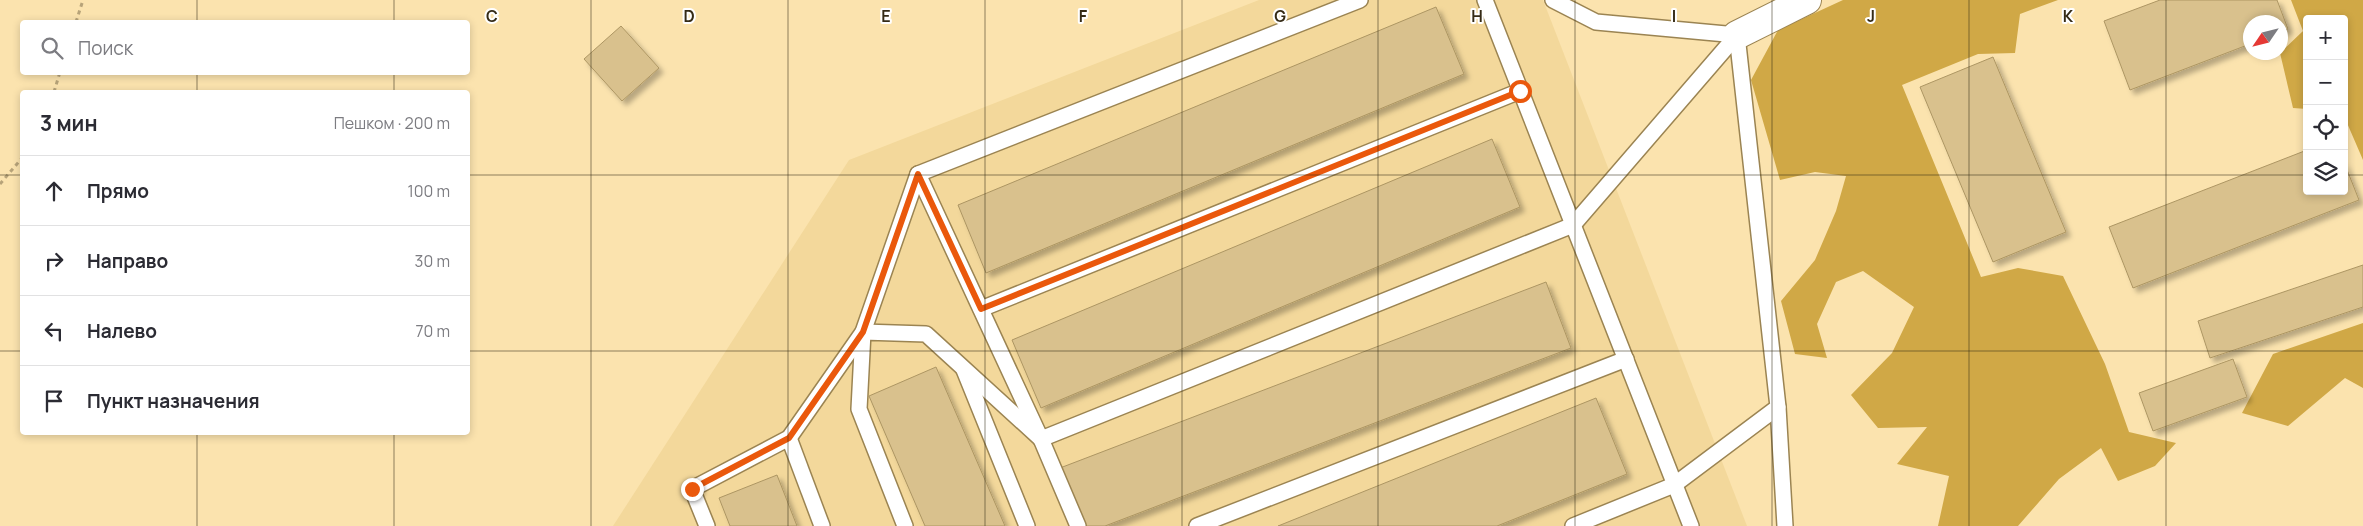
<!DOCTYPE html>
<html lang="ru">
<head>
<meta charset="utf-8">
<style>
	:root { --surface:#fff; --page:#f7f7f7; --text:#2b2b33; --muted:#7c7c81; --line:#e1e1e2 }
	body { margin:0; font-family:Manrope,sans-serif; background:var(--page); color:var(--text) }
	.controls { position:absolute; right:15px; top:15px; display:grid; overflow:hidden; border-radius:5px; box-shadow:0 2px 8px #0003 }
	.controls button { width:45px; height:45px; display:grid; place-items:center; padding:0; border:0; border-bottom:1px solid var(--line); background:var(--surface); color:var(--text); font:25px sans-serif }
	.compass { position:absolute; left:2243px; top:15px; width:45px; height:45px; border-radius:50%; background:var(--surface); box-shadow:0 2px 8px #0003; rotate:235deg }
	.stop { position:absolute; width:15px; height:15px; margin:-11px; border:4px solid #ea580c; border-radius:50%; background:#fff }
	.stop.end { background:#ea580c; border-color:#fff; box-shadow:0 1px 5px #0008 }
	.list { margin:0; padding:0; list-style:none }
	h2 { display:flex; justify-content:space-between; align-items:center; height:65px; margin:0; padding:0 20px; font-size:21px }
	h2 small { font-size:16px; font-weight:400; color:var(--muted) }
	.list li { display:grid; grid-template-columns:32px 1fr auto; gap:15px; align-items:center; box-sizing:border-box; height:70px; padding:0 20px; border-top:1px solid var(--line) }
	.list b { display:block; font-size:19px; white-space:nowrap }
	.list em { font-size:16px; font-style:normal; color:var(--muted) }
	.icon { flex:none; width:28px; height:28px; fill:none; stroke:currentColor; stroke-width:2; stroke-linecap:round; stroke-linejoin:round }
	.map { position:relative; flex:none; width:2363px; height:526px; overflow:hidden }
	.search { position:absolute; background:var(--surface); box-shadow:0 2px 8px #0003; left:20px; top:20px; width:450px; height:55px; display:flex; align-items:center; gap:12px; box-sizing:border-box; padding:0 18px; border-radius:5px; color:var(--muted); font-size:19px }
	.panel { position:absolute; background:var(--surface); box-shadow:0 2px 8px #0003; left:20px; top:90px; width:450px; height:345px; border-radius:5px }
	.map>svg:first-child { display:block }
	.built { fill:#f3d89b }
	.forest { fill:#d0a846 }
	.building { fill:#d9c18d; stroke:#ad9663; filter:url(#shadow) }
	.lines { fill:none; stroke-linecap:round; stroke-linejoin:round }
	.lane-casing { stroke:#9b8452; stroke-width:18 }
	.street-casing { stroke:#9b8452; stroke-width:30 }
	.path { stroke:#b7a379; stroke-width:3; stroke-dasharray:4 4; stroke-linecap:butt }
	.lane { stroke:#fff; stroke-width:15 }
	.street { stroke:#fff; stroke-width:28 }
	.route { stroke:#ea580c; stroke-width:6 }
	.grid { fill:none; stroke:#352b16; stroke-width:1; stroke-opacity:0.55 }
	.grid-label { font-size:16px; text-anchor:middle; font-weight:bold; fill:#352b16; stroke:#fff; stroke-width:4; stroke-linejoin:round; paint-order:stroke }
</style>
</head>
<body>
<div class="map">
<svg width="2363" height="526" viewBox="0 0 2363 526">
	<defs>
		<filter id="shadow"><feDropShadow dx="4.5" dy="4.5" stdDeviation="2.5" flood-color="#0004"/></filter>
	</defs>
	<rect width="100%" height="100%" fill="#fbe3ae"/>
	<polygon class="built" points="1259,0 1543,0 1747,526 613,526 849,160"/>
	<g class="forest">
		<polygon points="1843,0 2058,0 2020,14 2015,53 1978,54 1902,85 1981,277 2018,268 2063,276 2105,364 2129,432 2176,443 2155,466 2118,481 2101,448 2059,479 2018,526 1938,526 1949,476 1897,464 1927,427 1878,428 1851,395 1892,353 1914,307 1863,271 1836,282 1817,324 1827,358 1795,354 1781,301 1815,260 1836,211 1846,176 1815,172 1780,180 1751,80 1778,30"/>
		<polygon points="2291,0 2363,0 2363,160 2344,116 2344,19 2307,19 2307,109 2293,108 2280,53 2303,31"/>
		<polygon points="2363,323 2363,388 2345,378 2288,426 2242,413 2273,354"/>
	</g>
	<g class="building">
		<polygon points="2160,0 2277,0 2288,29 2280,32 2280,22 2250,22 2250,44 2130,90 2104,21"/>
		<polygon points="1436,7 1464,74 986,273 958,205"/>
		<polygon points="621,26 659,68 622,101 584,59"/>
		<polygon points="1993,57 2066,232 1993,262 1920,87"/>
		<polygon points="1492,139 1520,207 1041,408 1012,340"/>
		<polygon points="2307,150 2307,191 2344,191 2344,162 2359,200 2133,288 2109,227"/>
		<polygon points="2363,265 2363,307 2210,358 2198,321"/>
		<polygon points="1546,282 1571,348 1105,526 1082,526 1060,468"/>
		<polygon points="2233,359 2247,397 2153,431 2139,393"/>
		<polygon points="936,367 1005,526 925,526 869,396"/>
		<polygon points="1596,398 1627,474 1497,526 1278,526"/>
		<polygon points="777,475 797,526 730,526 719,498"/>
	</g>
	<g class="lines">
		<g class="lane-casing">
			<g id="lane">
				<polyline points="1485,0 1691,526"/>
				<polyline points="1553,0 1596,22 1737,35"/>
				<polyline points="918,174 1041,439 1078,526"/>
				<polyline points="981,309 1520,91"/>
				<polyline points="964,370 1027,526"/>
				<polyline points="1778,407 1785,526"/>
				<polyline points="789,438 822,526"/>
				<polyline points="1041,439 1573,225 1737,35"/>
				<polyline points="707,526 692,489 789,438 863,332 918,174 1360,0"/>
				<polyline points="905,526 859,409 863,332 926,334 1041,439"/>
				<polyline points="1197,526 1626,359"/>
				<polyline points="1573,526 1674,485 1778,407 1737,35"/>
			</g>
		</g>
		<g class="street-casing">
			<polyline id="street" points="1737,35 1807,0"/>
		</g>
		<g class="path">
			<polyline points="76,22 83,0"/>
			<polyline points="54,92 60,72"/>
			<polyline points="0,184 22,158"/>
		</g>
		<use href="#lane" class="lane"/>
		<use href="#street" class="street"/>
	</g>
	<g class="lines">
		<polyline class="route" points="692,489 789,438 863,332 918,174 981,309 1520,91"/>
	</g>
	<path class="grid" d="M197,0V22M394,0V22M591,0V526M788,0V526M985,0V526M1182,0V526M1378,0V526M1575,0V526M1772,0V526M1969,0V526M2166,0V526M197,72V92M394,72V92M0,175H22M468,175H2307M2344,175H2363M0,351H22M468,351H2363M197,432V526M394,432V526"/>
	<g class="grid-label">
		<text x="492" y="22">C</text>
		<text x="689" y="22">D</text>
		<text x="886" y="22">E</text>
		<text x="1083" y="22">F</text>
		<text x="1280" y="22">G</text>
		<text x="1477" y="22">H</text>
		<text x="1674" y="22">I</text>
		<text x="1871" y="22">J</text>
		<text x="2068" y="22">K</text>
	</g>
</svg>
<div class="controls">
<button>+</button>
<button>−</button>
<button><svg class="icon" aria-label="locate" viewBox="0 0 24 24"><circle cx="12" cy="12" r="6"/><path d="M12 2v4M12 18v4M2 12h4M18 12h4"/></svg></button>
<button><svg class="icon" aria-label="layers" viewBox="0 0 24 24"><path d="M12 4l9 5-9 5-9-5zM3 14l9 5 9-5"/></svg></button>
</div>
<svg class="compass" viewBox="-18 -18 36 36"><path d="M0-13l5 13h-10z" fill="#e53935"/><path d="M0 13l5-13h-10z" fill="#7c7c81"/></svg>
<div class="stop" style="left:1520px;top:91px"></div>
<div class="stop end" style="left:692px;top:489px"></div>
<div class="search"><svg class="icon" aria-label="search" viewBox="0 0 24 24"><circle cx="10" cy="10" r="6"/><path d="M15 15l6 6"/></svg>Поиск</div>
<section class="panel">
<h2>3 мин<small>Пешком · 200 m</small></h2>
<ul class="list">
<li><svg class="icon" aria-label="ahead" viewBox="0 0 24 24"><path d="M12 20V5M6 11l6-6 6 6"/></svg><div><b>Прямо</b></div><em>100 m</em></li>
<li><svg class="icon" aria-label="right" viewBox="0 0 24 24"><path d="M7 20v-9h11M14 6l5 5-5 5"/></svg><div><b>Направо</b></div><em>30 m</em></li>
<li><svg class="icon" aria-label="left" viewBox="0 0 24 24"><path d="M17 20v-9H6M10 6l-5 5 5 5"/></svg><div><b>Налево</b></div><em>70 m</em></li>
<li><svg class="icon" aria-label="arrive" viewBox="0 0 24 24"><path d="M6 21V4h12l-3 4 3 4H6"/></svg><div><b>Пункт назначения</b></div></li>
</ul>
</section>
</div>
</body>
</html>
